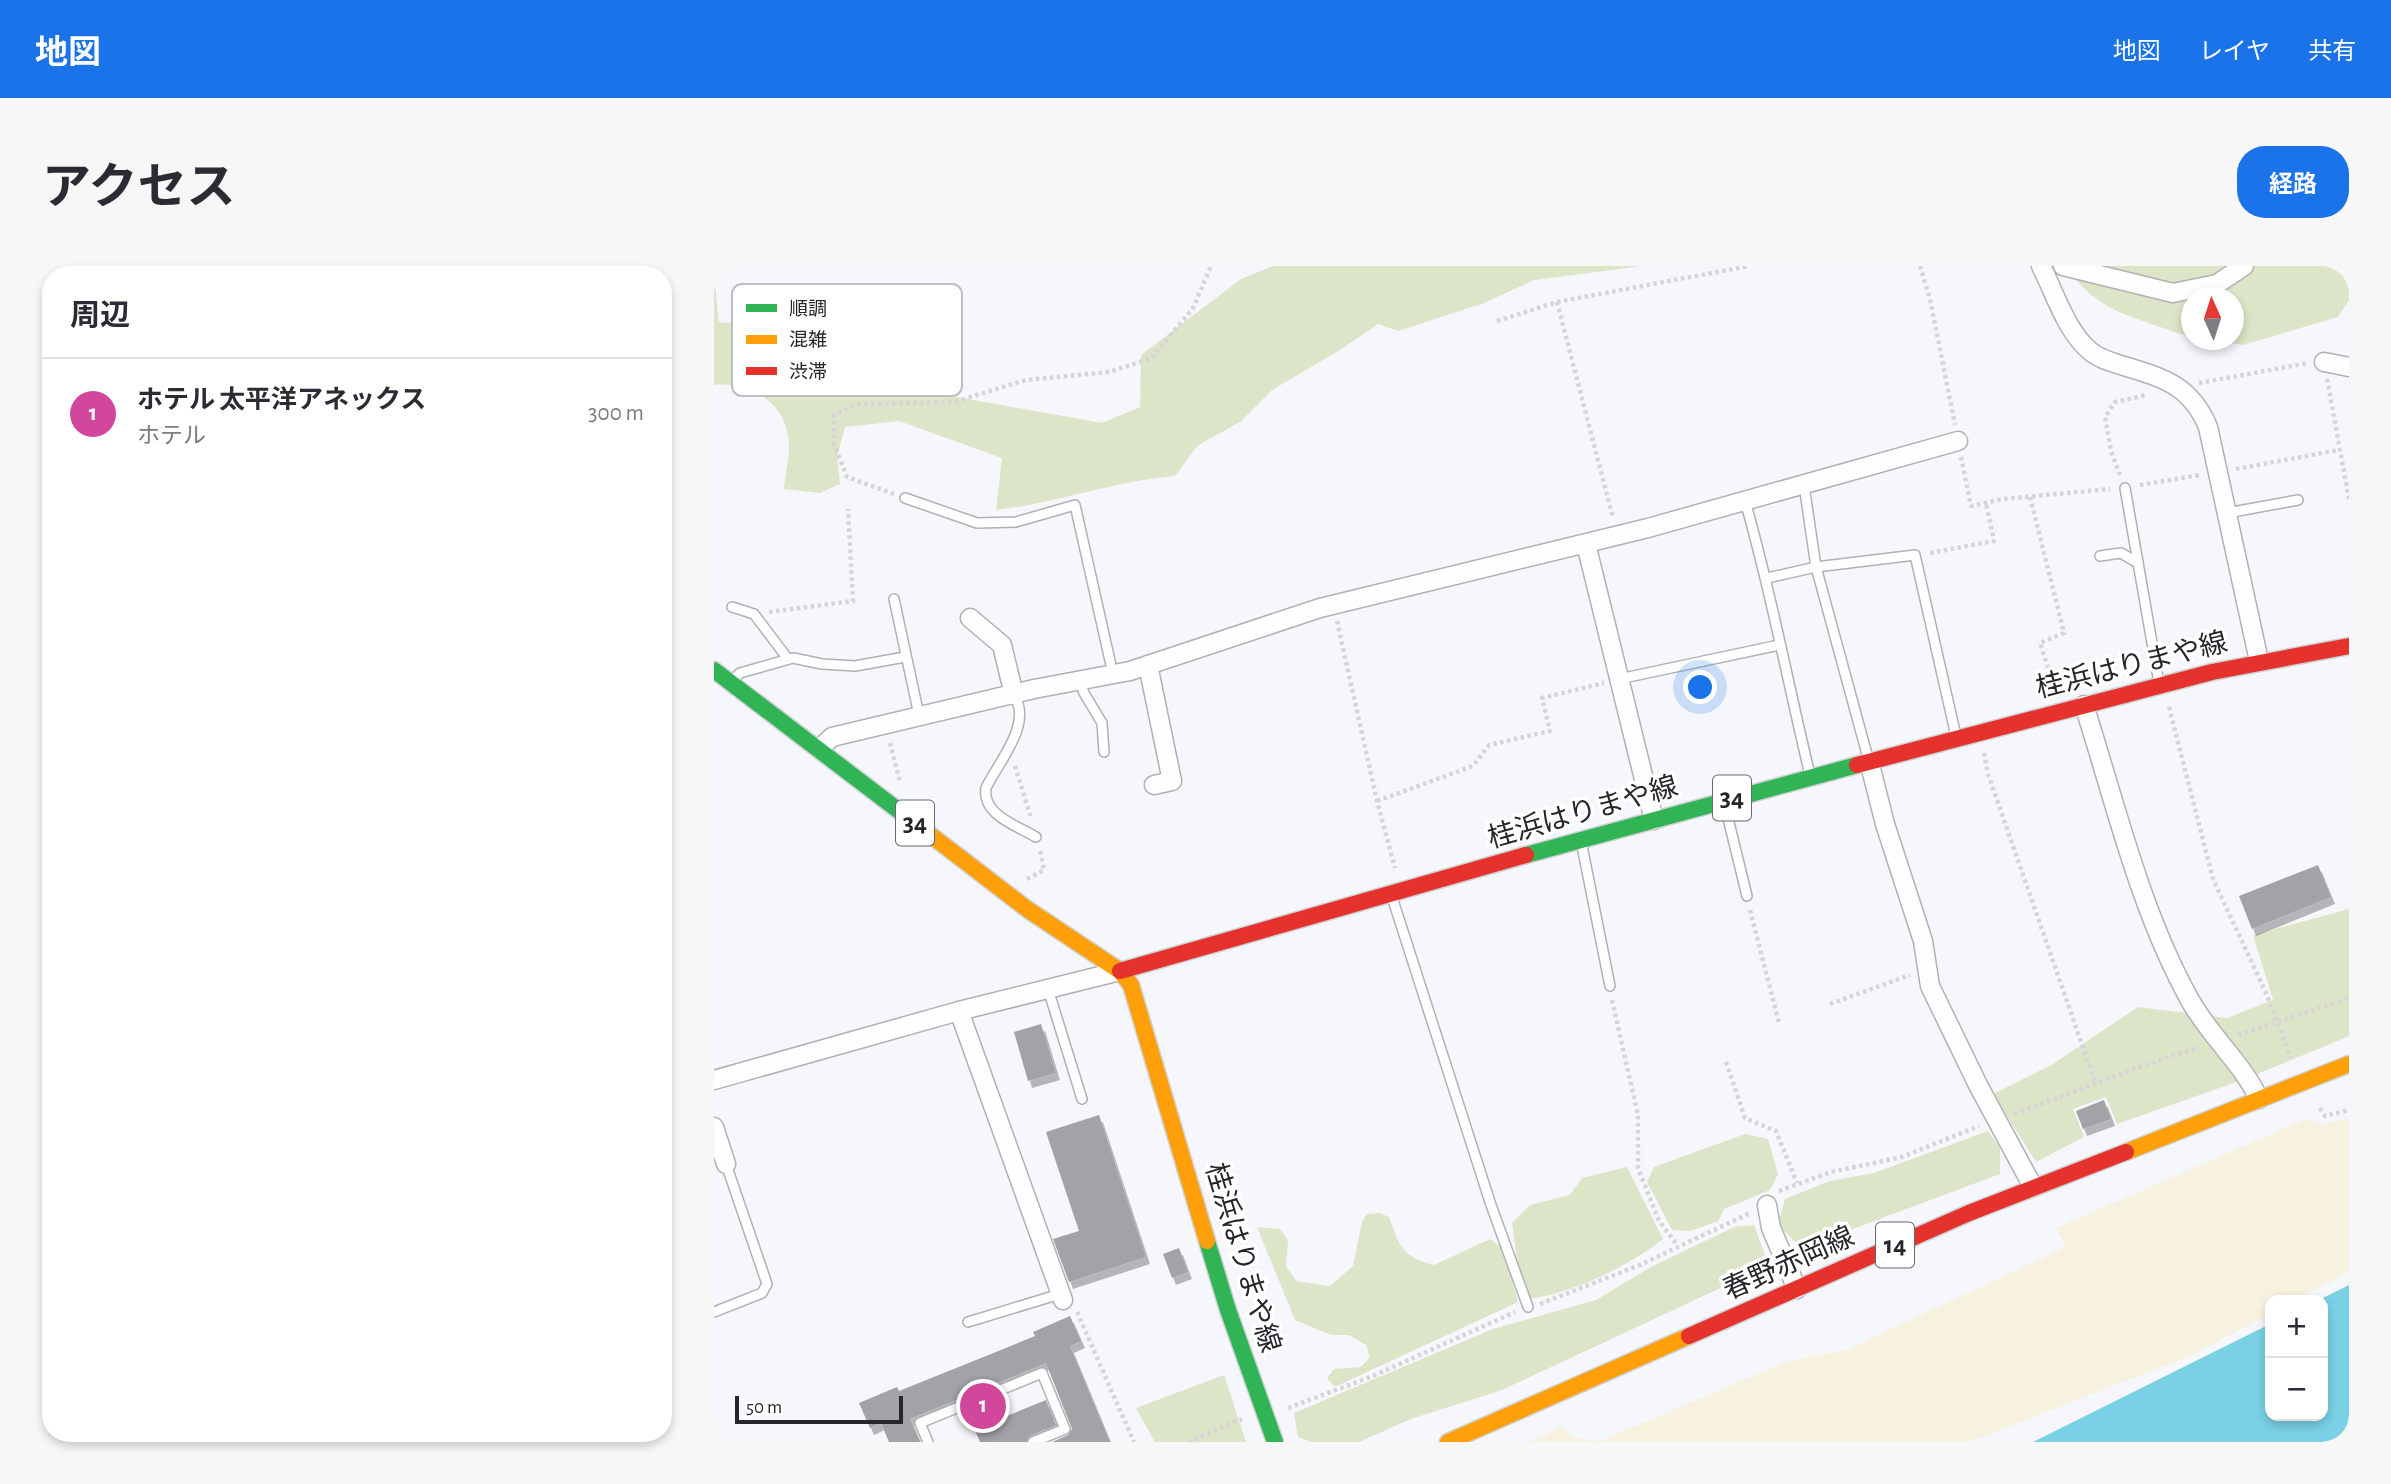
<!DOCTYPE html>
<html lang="ja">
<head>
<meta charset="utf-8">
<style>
	:root { --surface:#fff; --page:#f7f7f7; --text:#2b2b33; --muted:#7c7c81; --line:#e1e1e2; --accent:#1a73e8 }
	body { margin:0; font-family:"Alegreya Sans","Noto Sans JP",sans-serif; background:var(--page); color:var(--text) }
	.controls { position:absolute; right:21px; bottom:21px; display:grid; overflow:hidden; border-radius:14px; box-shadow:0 4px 10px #0003 }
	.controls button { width:63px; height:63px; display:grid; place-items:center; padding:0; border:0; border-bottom:2px solid var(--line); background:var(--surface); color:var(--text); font:35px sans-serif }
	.compass { position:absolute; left:1467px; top:21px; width:63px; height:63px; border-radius:50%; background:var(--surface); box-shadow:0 4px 10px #0003; rotate:357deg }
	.scale { position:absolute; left:21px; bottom:18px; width:168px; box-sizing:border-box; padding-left:7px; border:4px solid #25272b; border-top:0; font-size:19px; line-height:24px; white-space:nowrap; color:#25272b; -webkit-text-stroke:5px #fff; paint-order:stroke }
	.you { position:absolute; left:987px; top:422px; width:24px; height:24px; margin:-18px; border:5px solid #fff; border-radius:50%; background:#1a73e8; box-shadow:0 0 0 10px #1a73e833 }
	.badge { display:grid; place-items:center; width:46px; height:46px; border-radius:50%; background:var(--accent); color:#fff; font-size:23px; font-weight:700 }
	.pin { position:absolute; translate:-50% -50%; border:4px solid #fff; box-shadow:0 2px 7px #0006 }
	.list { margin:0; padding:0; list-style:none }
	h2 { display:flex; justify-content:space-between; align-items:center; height:91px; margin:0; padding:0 28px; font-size:30px }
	h2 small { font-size:23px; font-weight:400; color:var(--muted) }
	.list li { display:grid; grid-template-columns:46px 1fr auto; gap:21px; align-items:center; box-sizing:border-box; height:112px; padding:0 28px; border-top:2px solid var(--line) }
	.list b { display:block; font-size:26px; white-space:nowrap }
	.list p { margin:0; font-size:23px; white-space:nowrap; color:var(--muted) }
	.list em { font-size:23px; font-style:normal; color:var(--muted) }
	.map { position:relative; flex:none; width:1635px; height:1176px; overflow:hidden; border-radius:28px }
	header { display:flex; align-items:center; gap:42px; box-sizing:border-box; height:98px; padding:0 35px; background:var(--accent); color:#fff }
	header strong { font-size:33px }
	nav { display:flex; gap:38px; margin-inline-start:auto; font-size:24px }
	.intro { display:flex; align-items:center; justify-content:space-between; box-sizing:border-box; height:168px; padding:0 42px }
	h1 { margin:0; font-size:49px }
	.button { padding:18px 32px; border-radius:28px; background:var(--accent); color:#fff; font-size:24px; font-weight:700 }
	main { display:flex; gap:42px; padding:0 42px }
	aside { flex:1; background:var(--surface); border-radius:28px; box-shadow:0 4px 10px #0003 }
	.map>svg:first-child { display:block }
	.green { fill:#dce5c7 }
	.sand { fill:#f6f2df }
	.water { fill:#7ad0e4 }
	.building { fill:#a3a2a6; filter:url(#shadow) }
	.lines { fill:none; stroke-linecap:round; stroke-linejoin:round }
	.lane-casing { stroke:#afb1b5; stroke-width:12 }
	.street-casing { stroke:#afb1b5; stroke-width:21 }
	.fast-casing { stroke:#cfd1d4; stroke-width:19 }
	.slow-casing { stroke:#cfd1d4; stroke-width:19 }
	.jam-casing { stroke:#cfd1d4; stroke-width:19 }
	.path { stroke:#d4d5d7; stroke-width:4.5; stroke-dasharray:3.5 3.5; stroke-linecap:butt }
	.lane { stroke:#fefeff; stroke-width:9 }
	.street { stroke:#fefeff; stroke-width:18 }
	.fast { stroke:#30b455; stroke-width:16 }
	.slow { stroke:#ff9f0a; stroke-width:16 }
	.jam { stroke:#e5322d; stroke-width:16 }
	.labels { text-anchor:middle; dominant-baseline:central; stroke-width:7; stroke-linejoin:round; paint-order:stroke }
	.shield { fill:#fff; stroke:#66686b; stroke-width:2 }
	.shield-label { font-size:26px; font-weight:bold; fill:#25272b }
	.street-label { font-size:28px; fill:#25272b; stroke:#fff }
	.key { fill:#fff; stroke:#bebebf; stroke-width:2 }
	.key-label { font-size:19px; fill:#25272b }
</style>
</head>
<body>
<header>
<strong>地図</strong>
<nav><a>地図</a><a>レイヤ</a><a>共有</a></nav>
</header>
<div class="intro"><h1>アクセス</h1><a class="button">経路</a></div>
<main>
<aside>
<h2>周辺<small></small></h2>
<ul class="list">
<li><span class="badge" style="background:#d1479c">1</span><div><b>ホテル 太平洋アネックス</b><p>ホテル</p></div><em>300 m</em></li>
</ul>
</aside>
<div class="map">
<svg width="1635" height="1176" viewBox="0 0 1635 1176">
	<defs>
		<filter id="shadow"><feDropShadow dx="4" dy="7" stdDeviation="0" flood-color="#0004"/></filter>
	</defs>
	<rect width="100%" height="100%" fill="#f5f7fc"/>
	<g class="green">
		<path d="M559,0H928L820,14L770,37L684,65L664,58L626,84L558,124L526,156L484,179L461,210C400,215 343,237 282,244L288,192L185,155L131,161L123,191L126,218L106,227L70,223C71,209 75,193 75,179C74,138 38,115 0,119V11L5,56L36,59L75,101L388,157L426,141L427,89L527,13Z"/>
		<path d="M1352,0H1635V34L1624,51L1529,79L1497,74H1520V32H1478L1477,70L1466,68C1418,50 1382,46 1352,0Z"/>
		<polygon points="1635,643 1635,770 1534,812 1403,858 1392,831 1359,843 1370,871 1322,896 1279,828 1339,798 1424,741 1513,752 1559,734 1539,669"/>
		<polygon points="1274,865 1286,882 1286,908 1088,982 1064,959 1071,933 1116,915 1160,907"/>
		<polygon points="1031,868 1054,873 1064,908 1056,924 1010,943 1004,955 977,965 958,964 933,916 940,901"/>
		<path d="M913,901L949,973C915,1000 859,1027 815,1033L803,994L798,957L816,939L856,929L868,912Z"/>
		<path d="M666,947L675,951C686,982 688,990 720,999L776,973L789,983L804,1036L621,1121L613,1112L620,1103L647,1101L656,1091L652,1079L635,1069H617L581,1054L543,961L566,963L574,974L572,1000L582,1015L616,1020L639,1000L648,956L653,948Z"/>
		<polygon points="1040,959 1051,989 1030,1011 788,1124 697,1153 645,1176 597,1176 584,1171 580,1147 779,1063 882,1034 937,1001 1020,961"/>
		<polygon points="510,1109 532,1176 441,1176 422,1142"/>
	</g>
	<polygon class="sand" points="1635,852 1635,1006 1582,1034 1556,1034 1556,1048 1476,1090 1255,1176 815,1176 848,1161 862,1172 886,1175 1074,1095 1132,1084 1352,981 1342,962 1592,853 1608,859"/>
	<polygon class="water" points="1635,1019 1635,1176 1319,1176 1556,1058 1556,1150 1609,1150 1609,1034 1605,1034"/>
	<g class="building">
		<polygon points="1604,599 1617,631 1538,663 1525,630"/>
		<polygon points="327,758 342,807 314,815 300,766"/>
		<polygon points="1390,834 1397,853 1369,863 1362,845"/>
		<polygon points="385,849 432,991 355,1016 339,973 365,965 332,866"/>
		<polygon points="465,982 474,1006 458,1012 449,988"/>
		<polygon points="356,1050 367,1075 356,1080 396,1176 338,1176 354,1169 358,1163 332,1097 196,1153 206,1176 175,1176 167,1157 156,1162 145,1137 183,1121 185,1125 277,1088 321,1070 319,1066"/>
		<polygon points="285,1132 293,1150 332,1134 342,1159 316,1170 312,1176 266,1176 253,1145"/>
	</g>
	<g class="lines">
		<g class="lane-casing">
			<g id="lane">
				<polyline points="1090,219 1102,301 1154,492"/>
				<polyline points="1411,222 1445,417"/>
				<polyline points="191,232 263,257 302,256 361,239 399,408"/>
				<path d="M1031,235C1057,325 1074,418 1096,509"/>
				<polyline points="1513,247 1584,234"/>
				<polyline points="1386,290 1407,287 1424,297"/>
				<polyline points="1053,312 1102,301 1201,289 1242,470"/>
				<polyline points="180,333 205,449"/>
				<polyline points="18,341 40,348 74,393"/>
				<polyline points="20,413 26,407 79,392 108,398 141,400 191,391"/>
				<polyline points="905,413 1065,379"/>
				<polyline points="366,414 370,427 388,457 390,486"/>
				<path d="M300,429C319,458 285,495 272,522C268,549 302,559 322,571"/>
				<polyline points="1011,540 1033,630"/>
				<polyline points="867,575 896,720"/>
				<polyline points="678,631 777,939 814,1041"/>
				<polyline points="334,723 368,833"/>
				<polyline points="0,1046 48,1027 53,1018 12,898"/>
				<polyline points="254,1056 346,1028"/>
				<polyline points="214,1176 206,1157 328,1107 351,1163 319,1176"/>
			</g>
		</g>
		<g class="street-casing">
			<g id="street">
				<path d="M1327,0C1341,27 1352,65 1376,85C1385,93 1398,96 1410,100C1450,112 1477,120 1494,161L1545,395"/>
				<polyline points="1349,0 1459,27 1503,18 1530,0"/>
				<polyline points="1610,96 1635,101"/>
				<polyline points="872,278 940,554"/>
				<polyline points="256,352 288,379 300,429"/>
				<polyline points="434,399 458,515 440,519"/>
				<path d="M1370,439C1402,539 1426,645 1477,736C1497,771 1528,797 1545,833"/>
				<polyline points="105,483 118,471 320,423 416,405 606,342 934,262 1244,175"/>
				<polyline points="1155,495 1171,558 1209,675 1216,720 1264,819 1319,921"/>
				<polyline points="245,745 349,1034"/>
				<polyline points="0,814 245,745 406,705"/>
				<polyline points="0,861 12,898"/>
				<polyline points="1053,939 1057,962 1083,1023"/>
			</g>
		</g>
		<g class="fast-casing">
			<g id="fast">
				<polyline points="0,404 214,567"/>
				<polyline points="812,589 1143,499"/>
				<polyline points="493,975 514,1044 561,1176"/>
			</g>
		</g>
		<g class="slow-casing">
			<g id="slow">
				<polyline points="214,567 313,643 406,705 417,719 493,975"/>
				<polyline points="1412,886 1635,798"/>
				<polyline points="734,1176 975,1070"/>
			</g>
		</g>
		<g class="jam-casing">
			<g id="jam">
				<polyline points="1143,499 1498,406 1635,380"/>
				<polyline points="406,705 812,589"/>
				<polyline points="975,1070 1255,947 1412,886"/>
			</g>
		</g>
		<g class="path">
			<polyline points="1206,0 1216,33 1241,159"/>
			<polyline points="843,36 899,252"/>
			<polyline points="783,55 843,36 1035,0"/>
			<polyline points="1613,113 1635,233"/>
			<polyline points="1485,117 1594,97"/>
			<polyline points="1247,191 1257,240 1289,233 1396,223"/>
			<polyline points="1522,203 1625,184"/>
			<polyline points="1406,209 1397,185 1391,151 1401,136 1433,129"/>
			<polyline points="1426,219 1486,209"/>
			<polyline points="180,228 133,211 120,178 120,149 145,138 240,136 312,114 395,106 438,92 479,42 497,0"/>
			<polyline points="1316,231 1350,367 1326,377 1341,424"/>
			<polyline points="1216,287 1280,275 1272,237"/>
			<polyline points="55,346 139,335 134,243"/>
			<polyline points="623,355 663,535 681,602"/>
			<polyline points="1455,441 1499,613 1552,727 1577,792"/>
			<polyline points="176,477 186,516"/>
			<polyline points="1270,487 1274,508 1382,819"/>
			<polyline points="301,500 317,552"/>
			<polyline points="663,535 759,500 775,479 836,465 828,432 890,417"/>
			<polyline points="313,613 330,604 326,584"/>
			<polyline points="1036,644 1065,757"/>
			<polyline points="898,734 924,849 924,902 945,955 964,980"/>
			<polyline points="1116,738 1196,709"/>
			<polyline points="1524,769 1635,732"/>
			<polyline points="1012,796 1031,852 1062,865 1083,917"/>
			<polyline points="1606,842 1611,850 1635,844"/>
			<path d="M1300,848C1362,825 1422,801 1485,781"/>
			<polyline points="1065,925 1117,906 1188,891 1265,860"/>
			<polyline points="826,1038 926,999 1036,947"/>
			<polyline points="363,1046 420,1176"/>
			<polyline points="574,1142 659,1110 801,1046"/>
			<polyline points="474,1176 528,1153"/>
		</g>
		<use href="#lane" class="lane"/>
		<use href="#street" class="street"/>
		<use href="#fast" class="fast"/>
		<use href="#slow" class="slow"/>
		<use href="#jam" class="jam"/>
	</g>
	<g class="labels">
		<g class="shield">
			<rect x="999" y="509.5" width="38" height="45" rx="5"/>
			<rect x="182" y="534.5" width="38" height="45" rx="5"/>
			<rect x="1162" y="956.5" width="38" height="45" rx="5"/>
		</g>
		<g class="shield-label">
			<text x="1018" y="532">34</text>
			<text x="201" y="557">34</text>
			<text x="1181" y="979">14</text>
		</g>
		<g class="street-label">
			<text transform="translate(1418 400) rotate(-14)">桂浜はりまや線</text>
			<text transform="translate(869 547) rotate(-16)">桂浜はりまや線</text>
			<text transform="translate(528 992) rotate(73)">桂浜はりまや線</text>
			<text transform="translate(1075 998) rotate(-24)">春野赤岡線</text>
		</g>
	</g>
	<rect x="18" y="18" width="230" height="112" rx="10" class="key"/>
	<rect x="32" y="38" width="31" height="8" fill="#30b455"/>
	<rect x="32" y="69" width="31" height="9" fill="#ff9f0a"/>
	<rect x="32" y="101" width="31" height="8" fill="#e5322d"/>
	<g class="key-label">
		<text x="75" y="49">順調</text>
		<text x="75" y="80">混雑</text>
		<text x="75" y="112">渋滞</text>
	</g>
</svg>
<div class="controls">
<button>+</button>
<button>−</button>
</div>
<svg class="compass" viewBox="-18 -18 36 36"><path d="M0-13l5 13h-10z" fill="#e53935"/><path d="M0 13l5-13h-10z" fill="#7c7c81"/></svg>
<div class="scale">50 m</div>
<div class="you"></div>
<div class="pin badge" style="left:269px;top:1140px;background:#d1479c">1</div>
</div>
</main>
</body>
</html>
